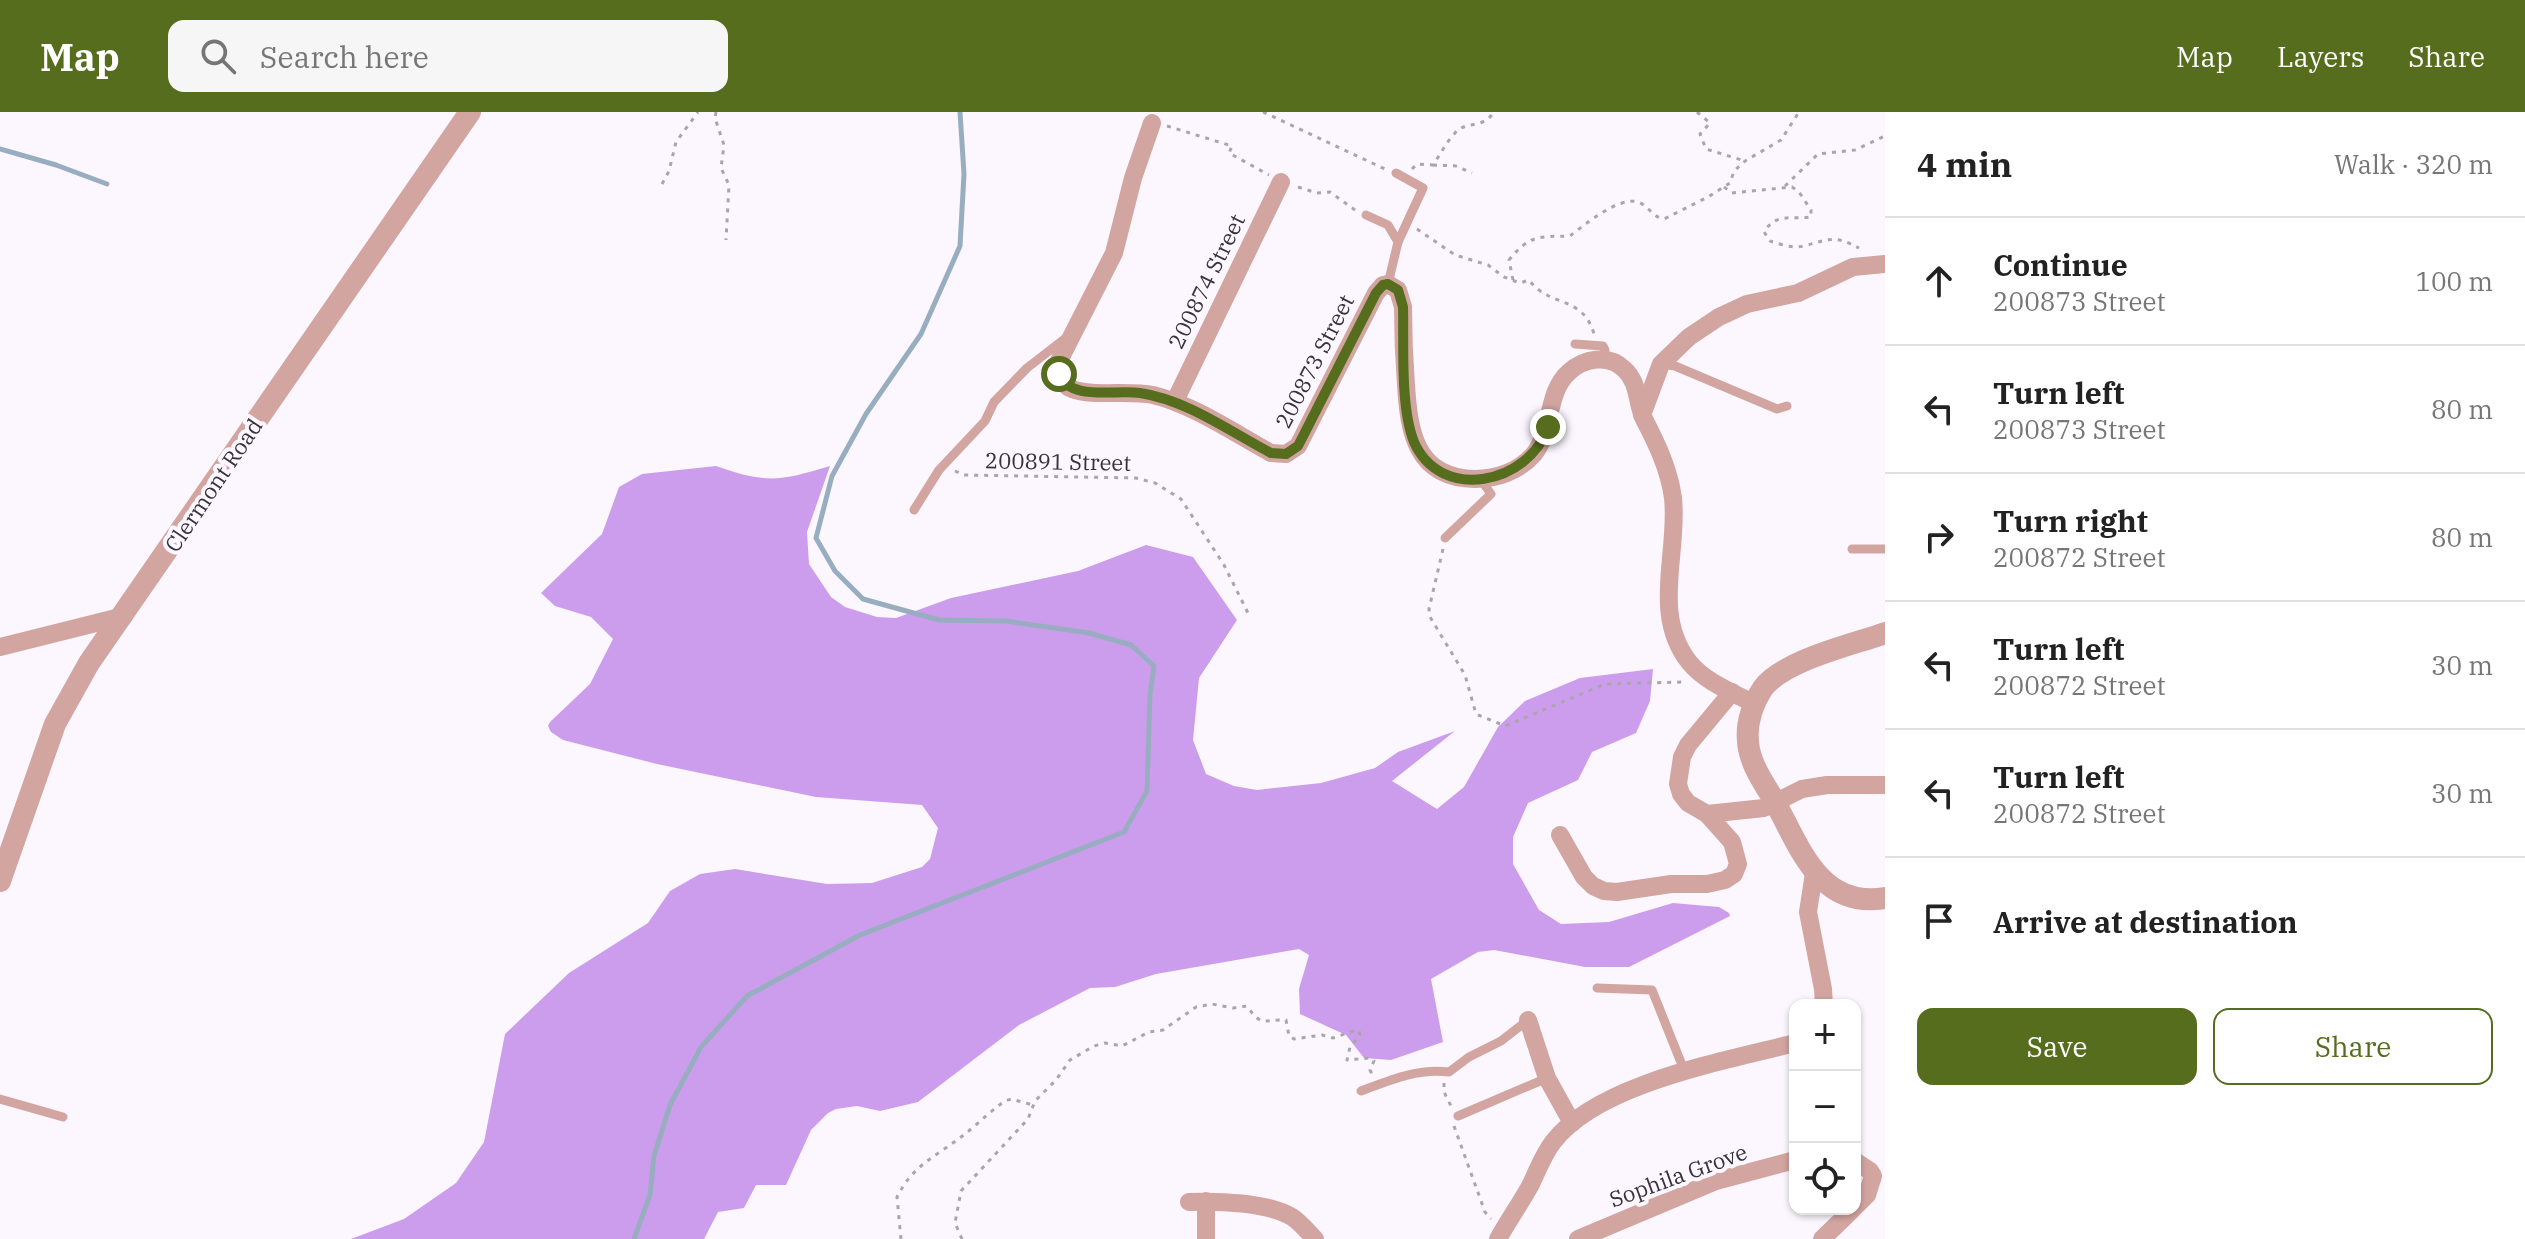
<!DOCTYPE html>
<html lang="en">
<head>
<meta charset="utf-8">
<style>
	:root { --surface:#fff; --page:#f6f6f6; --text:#222; --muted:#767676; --line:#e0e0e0; --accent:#566d1d }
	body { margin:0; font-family:"IBM Plex Serif",serif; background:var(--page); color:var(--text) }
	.controls { position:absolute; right:24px; bottom:24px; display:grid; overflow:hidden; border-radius:16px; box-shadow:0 2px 6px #0004 }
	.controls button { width:72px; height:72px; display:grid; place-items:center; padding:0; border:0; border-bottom:2px solid var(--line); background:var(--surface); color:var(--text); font:40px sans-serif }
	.stop { position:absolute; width:24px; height:24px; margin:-18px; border:6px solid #566d1d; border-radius:50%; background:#fff }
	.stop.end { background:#566d1d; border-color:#fff; box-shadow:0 2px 8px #0008 }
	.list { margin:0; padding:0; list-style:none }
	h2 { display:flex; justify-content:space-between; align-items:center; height:104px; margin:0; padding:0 32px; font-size:34px }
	h2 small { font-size:26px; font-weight:400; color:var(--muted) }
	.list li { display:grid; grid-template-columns:52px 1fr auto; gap:24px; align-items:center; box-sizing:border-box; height:128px; padding:0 32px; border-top:2px solid var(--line) }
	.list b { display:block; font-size:30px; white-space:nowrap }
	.list p { margin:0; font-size:26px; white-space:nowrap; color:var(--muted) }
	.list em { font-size:26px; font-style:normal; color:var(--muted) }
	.actions { display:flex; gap:16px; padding:24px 32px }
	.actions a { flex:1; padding:18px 0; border:2px solid var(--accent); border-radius:16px; text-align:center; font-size:28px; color:var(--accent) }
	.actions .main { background:var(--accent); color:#fff }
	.icon { flex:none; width:44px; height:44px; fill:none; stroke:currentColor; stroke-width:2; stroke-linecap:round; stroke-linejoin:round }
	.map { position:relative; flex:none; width:1885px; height:1127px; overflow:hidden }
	header { display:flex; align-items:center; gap:48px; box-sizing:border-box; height:112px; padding:0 40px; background:var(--accent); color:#fff }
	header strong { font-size:38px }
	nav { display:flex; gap:44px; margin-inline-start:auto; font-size:28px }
	.search { width:560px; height:72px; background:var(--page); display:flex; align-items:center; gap:20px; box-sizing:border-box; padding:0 28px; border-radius:16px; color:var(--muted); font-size:30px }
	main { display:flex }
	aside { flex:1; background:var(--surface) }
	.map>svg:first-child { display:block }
	.forest { fill:#cc9dec }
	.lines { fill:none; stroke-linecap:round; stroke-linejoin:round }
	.stream { stroke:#98aec0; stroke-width:5 }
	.path { stroke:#a9a5ac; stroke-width:3; stroke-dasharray:4 6; stroke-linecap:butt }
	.service { stroke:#d2a5a0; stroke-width:9 }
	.minor { stroke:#d2a5a0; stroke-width:18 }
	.tertiary { stroke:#d2a5a0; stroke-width:22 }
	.route { stroke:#566d1d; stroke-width:10 }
	.labels { text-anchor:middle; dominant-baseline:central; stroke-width:8; stroke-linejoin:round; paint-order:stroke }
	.street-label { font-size:22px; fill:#37333a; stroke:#fcf7ff }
</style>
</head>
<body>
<header>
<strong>Map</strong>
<div class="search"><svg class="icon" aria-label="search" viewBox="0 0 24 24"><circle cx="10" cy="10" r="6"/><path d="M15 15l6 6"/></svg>Search here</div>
<nav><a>Map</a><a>Layers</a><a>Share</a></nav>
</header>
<main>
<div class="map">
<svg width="1885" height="1127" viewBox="0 0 1885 1127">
	<rect width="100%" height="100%" fill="#fcf7ff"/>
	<path class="forest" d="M716,354C767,372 780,369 830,354L807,420L809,452L831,485L845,495L877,505L896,506L951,486L1078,459L1146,433L1193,445L1237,508L1199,566L1193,628L1206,662L1234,674L1257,678L1321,671L1375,656L1398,640L1455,619L1392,669L1437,697L1464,675L1498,615L1525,589L1580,566L1653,557L1650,589L1636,621L1592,640L1578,668L1528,691L1513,725V752L1539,798L1561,812L1609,810L1673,791L1719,795L1729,801L1730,804L1629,855H1585L1494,838L1478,840L1431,867L1443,930L1391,948L1364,946L1346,923L1300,902L1299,877L1309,843L1299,837L1156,862L1115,875L1090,876L1019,913L918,990L880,999L857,994L836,997L828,1001L811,1018L786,1073H756L744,1096L718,1100L704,1127H351L404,1107L456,1071L484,1030L505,922L569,861L648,811L670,779L700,762L735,757L827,772L872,771L922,755L930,747L938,716L922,693L816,685L657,652L563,628L551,620L548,614L550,610L590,572L613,527L591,505L555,494L541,481L602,422L619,375L642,362Z"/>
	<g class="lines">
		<g class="stream">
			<polyline points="0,37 56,53 107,72"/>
			<polyline points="634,1127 650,1083 654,1044 670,993 701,935 747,884 860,823 1124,720 1147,679 1150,583 1154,554 1131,533 1089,521 1006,509 939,508 863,487 835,459 816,426 832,364 866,302 921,222 960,134 964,62 960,0"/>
		</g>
		<g class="path">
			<polyline points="716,0 715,6 724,33 721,56 729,73 726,128"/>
			<polyline points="1263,0 1385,57"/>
			<polyline points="1697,0 1710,11 1700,22 1706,37 1745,49"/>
			<polyline points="1167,14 1232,34 1229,41 1269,63"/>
			<polyline points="1433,53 1456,54 1472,61"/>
			<path d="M1412,57L1417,52L1433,53C1440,43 1447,29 1455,21C1466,8 1482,18 1494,0"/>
			<polyline points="662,72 669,59 676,30 698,0"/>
			<polyline points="1785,74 1818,42 1855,38 1885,24"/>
			<polyline points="1298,75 1317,81 1330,80 1355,98"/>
			<path d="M1724,75L1732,81L1792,75L1799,80L1811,98V105C1792,108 1776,100 1764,120L1770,129C1780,132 1793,137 1803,134C1829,128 1833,122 1859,136"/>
			<path d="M1417,117L1455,143L1488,153L1504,165L1520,171L1529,168C1550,196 1583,183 1594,222"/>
			<path d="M1513,168L1509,148C1530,122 1539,125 1570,124C1584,113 1619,84 1638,90C1649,94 1652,105 1664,107L1708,85L1730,71L1734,59L1745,49L1781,28L1799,0"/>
			<polyline points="955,359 964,363 1136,366 1155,371 1181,387 1224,453 1248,501"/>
			<polyline points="1443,437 1429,497 1430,505 1465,563 1476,602 1505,614 1605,572 1683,570"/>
			<polyline points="1444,971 1444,980 1451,994"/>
			<polyline points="1454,1014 1485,1100 1491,1107"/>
			<path d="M901,1127L897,1085C913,1053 935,1045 961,1025C976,1014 989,1000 1005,989L1011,987L1033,993"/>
			<path d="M962,1127L955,1111L961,1079L1028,1007L1035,989L1056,968L1070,948L1094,934L1105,931L1122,934L1149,920L1163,918L1196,895L1212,892L1233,896L1247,894C1262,916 1263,907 1286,908L1289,924L1294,927L1322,923L1333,926L1356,918L1359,919L1360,923L1350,935L1347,948L1369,946L1374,949L1370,958L1372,962"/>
		</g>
		<g class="service">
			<polyline points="1366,103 1388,113 1398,130"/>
			<polyline points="1388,172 1398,130 1423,76 1396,61"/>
			<polyline points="1575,232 1603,234 1605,238 1602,247"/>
			<polyline points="1661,252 1675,254 1777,297 1787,294"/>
			<polyline points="914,398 939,358 985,309 994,290 1027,256 1067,225"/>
			<polyline points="1445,426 1491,382 1481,368"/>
			<polyline points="1852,437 1885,437"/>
			<polyline points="1597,876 1652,878 1684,958"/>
			<path d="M1361,979C1390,968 1418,956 1449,960L1469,945L1501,929L1528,908"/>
			<polyline points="0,987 63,1005"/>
			<polyline points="1458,1004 1547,966"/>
		</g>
		<g class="minor">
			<path d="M1152,11L1133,66L1114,141L1058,251C1059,263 1060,272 1072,277C1093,285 1128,278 1153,283C1194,293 1234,321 1271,341L1286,342L1298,334L1376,181L1383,173L1388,172L1398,178L1403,195C1403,221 1404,247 1406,273C1409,321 1416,366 1475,367C1497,367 1519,359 1534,342C1553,318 1546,280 1569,260C1584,246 1609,242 1624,257C1639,270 1636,290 1644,307C1657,332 1669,357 1673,386C1679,440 1651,502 1689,550C1705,570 1732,580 1755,592"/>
			<polyline points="1175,289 1281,70"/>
			<polyline points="1642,303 1661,252 1689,225 1719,205 1747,192 1798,181 1853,155 1885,152"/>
			<polyline points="0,535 124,504"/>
			<polyline points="1707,702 1764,696 1802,677 1827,673 1885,673"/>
			<polyline points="1560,723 1584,765 1593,774 1604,779 1617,780 1671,772 1707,772 1725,768 1734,762 1738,752 1732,730 1707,702 1688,691 1681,682 1678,672 1682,645 1688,633 1732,580"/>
			<polyline points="1814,761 1808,800 1823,877 1824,893"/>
			<polyline points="1528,908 1547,966 1572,1011"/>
			<polyline points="1855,1049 1870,1059 1873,1064 1867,1083 1855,1095"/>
			<path d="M1189,1090C1217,1089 1267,1090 1292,1105C1300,1110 1308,1120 1315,1127"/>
			<polyline points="1206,1127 1206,1089"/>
			<path d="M1498,1127C1508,1109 1520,1092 1530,1074C1537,1060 1543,1043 1553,1030C1598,971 1726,949 1795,931"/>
			<polyline points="1578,1127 1716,1069 1795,1048"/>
			<polyline points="1822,1127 1853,1097"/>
		</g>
		<g class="tertiary">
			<path d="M1885,521C1852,533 1784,548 1763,576C1753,591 1746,611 1748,629C1749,651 1764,671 1775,690C1800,736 1820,797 1885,786"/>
			<polyline points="0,769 55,612 89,551 470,0"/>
		</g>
	</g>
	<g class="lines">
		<path class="route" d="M1059,262C1071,290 1115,277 1140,281C1187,288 1229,319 1271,341L1286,342L1298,334L1376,181L1383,173L1388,172L1398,178L1403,195C1404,232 1400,295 1414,330C1441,391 1529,372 1548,315"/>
	</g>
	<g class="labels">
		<g class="street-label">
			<text transform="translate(1206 169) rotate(-64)">200874 Street</text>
			<text transform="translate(1314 249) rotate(-63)">200873 Street</text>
			<text transform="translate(1058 349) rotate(1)">200891 Street</text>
			<text transform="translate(213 373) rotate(-56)">Clermont Road</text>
			<text transform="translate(1678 1063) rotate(-20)">Sophila Grove</text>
		</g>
	</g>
</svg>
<div class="controls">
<button>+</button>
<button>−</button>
<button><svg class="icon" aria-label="locate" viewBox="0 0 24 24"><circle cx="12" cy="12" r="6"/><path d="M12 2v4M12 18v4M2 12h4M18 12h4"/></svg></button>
</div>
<div class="stop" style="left:1059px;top:262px"></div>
<div class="stop end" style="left:1548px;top:315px"></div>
</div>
<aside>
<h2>4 min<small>Walk · 320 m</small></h2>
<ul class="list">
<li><svg class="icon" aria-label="ahead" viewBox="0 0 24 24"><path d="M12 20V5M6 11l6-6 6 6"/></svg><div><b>Continue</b><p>200873 Street</p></div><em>100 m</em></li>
<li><svg class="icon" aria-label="left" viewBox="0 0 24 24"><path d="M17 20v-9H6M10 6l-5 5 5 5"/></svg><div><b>Turn left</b><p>200873 Street</p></div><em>80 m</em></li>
<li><svg class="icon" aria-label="right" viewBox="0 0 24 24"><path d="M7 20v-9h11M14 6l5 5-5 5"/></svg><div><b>Turn right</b><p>200872 Street</p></div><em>80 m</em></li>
<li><svg class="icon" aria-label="left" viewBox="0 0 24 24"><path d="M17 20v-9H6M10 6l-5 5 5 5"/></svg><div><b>Turn left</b><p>200872 Street</p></div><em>30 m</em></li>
<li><svg class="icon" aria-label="left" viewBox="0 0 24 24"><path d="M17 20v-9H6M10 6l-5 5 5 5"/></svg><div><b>Turn left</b><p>200872 Street</p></div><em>30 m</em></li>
<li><svg class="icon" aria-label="arrive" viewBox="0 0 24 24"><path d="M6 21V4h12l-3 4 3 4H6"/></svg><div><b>Arrive at destination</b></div></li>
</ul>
<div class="actions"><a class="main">Save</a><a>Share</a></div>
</aside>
</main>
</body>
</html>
